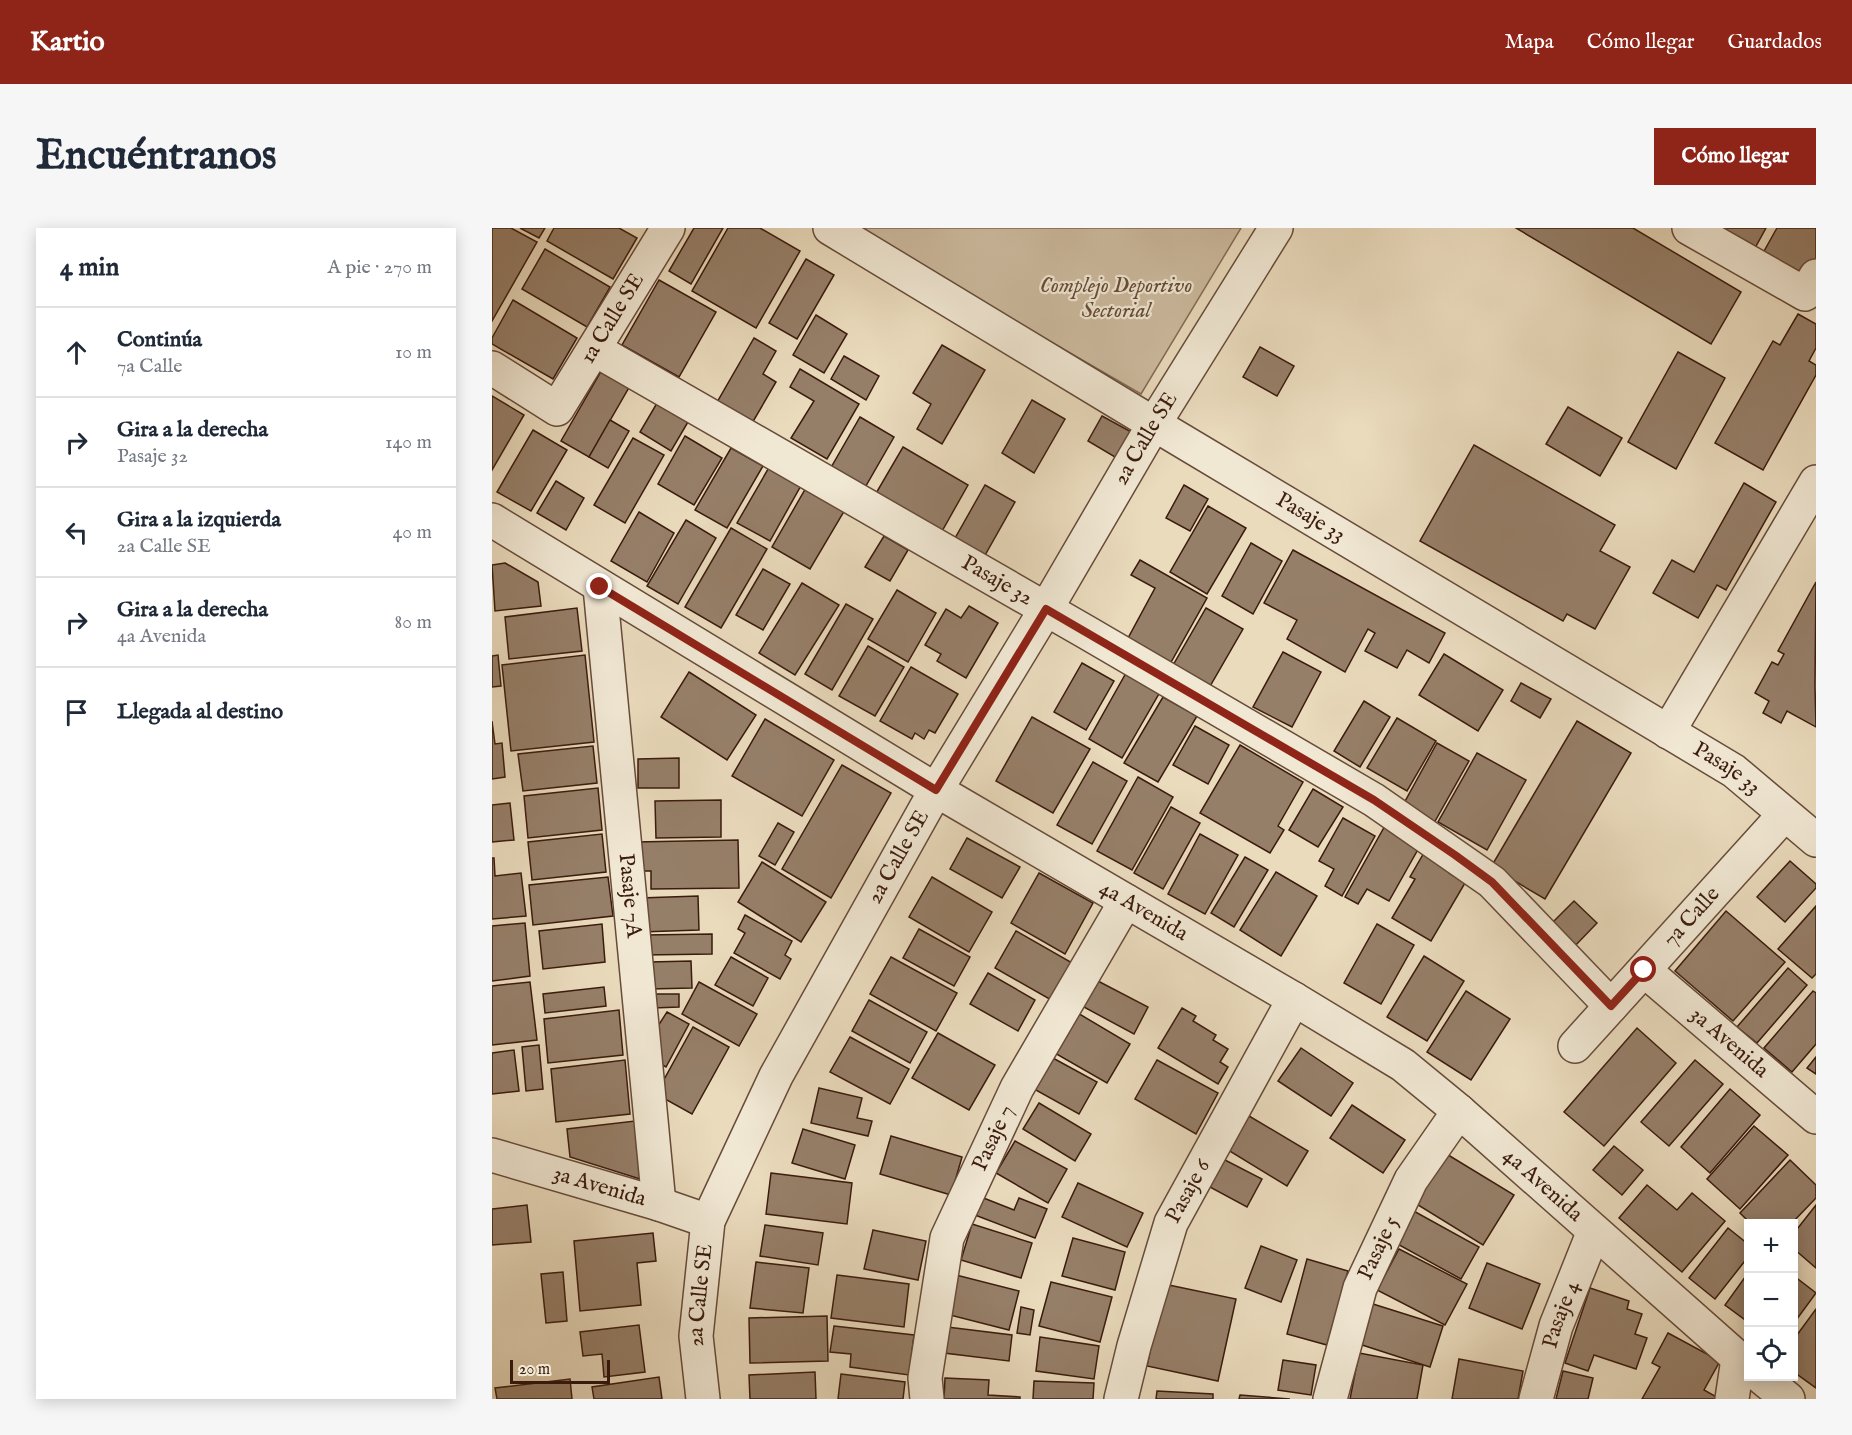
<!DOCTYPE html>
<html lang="es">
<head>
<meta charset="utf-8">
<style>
	:root { --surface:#fff; --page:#f6f6f7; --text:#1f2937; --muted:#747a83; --line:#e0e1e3; --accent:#8f2418 }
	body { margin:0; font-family:"IM FELL English",serif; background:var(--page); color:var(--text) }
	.controls { position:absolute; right:18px; bottom:18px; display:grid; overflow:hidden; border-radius:0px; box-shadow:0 3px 15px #0003 }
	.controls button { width:54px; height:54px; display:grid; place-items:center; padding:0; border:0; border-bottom:2px solid var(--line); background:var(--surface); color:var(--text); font:30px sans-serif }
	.scale { position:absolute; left:18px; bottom:15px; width:100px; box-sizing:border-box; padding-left:6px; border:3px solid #3b1b0e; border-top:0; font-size:16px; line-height:21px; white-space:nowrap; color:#3b1b0e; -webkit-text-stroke:4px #f1e8d4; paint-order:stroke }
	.stop { position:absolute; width:18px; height:18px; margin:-14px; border:4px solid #8f2418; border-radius:50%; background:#fff }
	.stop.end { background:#8f2418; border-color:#fff; box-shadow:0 2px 6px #0008 }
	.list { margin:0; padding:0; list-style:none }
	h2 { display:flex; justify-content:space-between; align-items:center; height:78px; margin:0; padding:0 24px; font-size:26px }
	h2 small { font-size:20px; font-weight:400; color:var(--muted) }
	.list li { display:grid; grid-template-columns:39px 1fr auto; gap:18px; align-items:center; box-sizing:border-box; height:90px; padding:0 24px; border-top:2px solid var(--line) }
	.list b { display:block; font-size:22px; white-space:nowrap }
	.list p { margin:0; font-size:20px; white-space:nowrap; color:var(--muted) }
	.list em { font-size:20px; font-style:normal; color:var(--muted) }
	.icon { flex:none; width:33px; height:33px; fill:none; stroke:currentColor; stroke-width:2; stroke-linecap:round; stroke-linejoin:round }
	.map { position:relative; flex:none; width:1324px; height:1171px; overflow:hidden; border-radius:0px }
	header { display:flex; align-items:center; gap:36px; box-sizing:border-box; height:84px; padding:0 30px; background:var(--accent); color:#fff }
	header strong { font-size:28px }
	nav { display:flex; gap:33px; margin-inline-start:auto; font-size:21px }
	.intro { display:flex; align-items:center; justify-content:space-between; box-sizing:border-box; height:144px; padding:0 36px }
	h1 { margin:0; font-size:42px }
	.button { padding:15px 27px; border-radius:0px; background:var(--accent); color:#fff; font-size:21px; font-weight:700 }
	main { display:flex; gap:36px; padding:0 36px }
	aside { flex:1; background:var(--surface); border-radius:0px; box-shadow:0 3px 15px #0003 }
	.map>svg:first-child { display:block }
	.green { fill:#ccba9f; stroke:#846a56; stroke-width:1.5 }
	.building { fill:#967f69; stroke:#3b1b0e; stroke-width:1.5 }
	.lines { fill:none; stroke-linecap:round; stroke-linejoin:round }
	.minor-casing { stroke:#674b3a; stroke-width:36 }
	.minor { stroke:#f1e8d4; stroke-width:33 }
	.route { stroke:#8f2418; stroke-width:8 }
	.labels { text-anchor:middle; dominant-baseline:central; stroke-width:4.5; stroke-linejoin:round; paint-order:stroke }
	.park-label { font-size:22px; font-style:italic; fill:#664b3a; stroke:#f1e8d4 }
	.street-label { font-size:22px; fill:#3b1b0e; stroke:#f1e8d4 }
</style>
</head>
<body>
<header>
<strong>Kartio</strong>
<nav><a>Mapa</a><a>Cómo llegar</a><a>Guardados</a></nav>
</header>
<div class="intro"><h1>Encuéntranos</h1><a class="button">Cómo llegar</a></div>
<main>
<aside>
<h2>4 min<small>A pie · 270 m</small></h2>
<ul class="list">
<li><svg class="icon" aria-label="ahead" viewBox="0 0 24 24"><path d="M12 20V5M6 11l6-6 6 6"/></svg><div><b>Continúa</b><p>7a Calle</p></div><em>10 m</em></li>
<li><svg class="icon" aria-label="right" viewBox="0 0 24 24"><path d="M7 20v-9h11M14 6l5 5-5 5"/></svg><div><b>Gira a la derecha</b><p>Pasaje 32</p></div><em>140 m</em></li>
<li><svg class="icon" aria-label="left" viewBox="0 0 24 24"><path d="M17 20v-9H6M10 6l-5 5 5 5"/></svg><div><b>Gira a la izquierda</b><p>2a Calle SE</p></div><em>40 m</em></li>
<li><svg class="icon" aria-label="right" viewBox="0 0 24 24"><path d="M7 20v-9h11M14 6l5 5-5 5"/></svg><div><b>Gira a la derecha</b><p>4a Avenida</p></div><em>80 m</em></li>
<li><svg class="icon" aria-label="arrive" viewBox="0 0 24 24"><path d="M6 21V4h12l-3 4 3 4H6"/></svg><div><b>Llegada al destino</b></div></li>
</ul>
</aside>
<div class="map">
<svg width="1324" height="1171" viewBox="0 0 1324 1171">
	<rect width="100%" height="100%" fill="#eadbbd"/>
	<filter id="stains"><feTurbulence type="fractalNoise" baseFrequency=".00333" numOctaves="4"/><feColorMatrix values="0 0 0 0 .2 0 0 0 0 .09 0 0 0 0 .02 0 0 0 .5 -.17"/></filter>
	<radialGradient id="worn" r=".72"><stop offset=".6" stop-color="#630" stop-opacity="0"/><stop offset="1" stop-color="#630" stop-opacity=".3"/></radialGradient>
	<polygon class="green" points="362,0 749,0 649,166"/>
	<g class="building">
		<polygon points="0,0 19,0 45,14 0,93"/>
		<polygon points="28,0 53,0 47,10"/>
		<polygon points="62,0 127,0 145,10 121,51 55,13"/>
		<polygon points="202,0 231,0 199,56 177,43"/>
		<polygon points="236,0 268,0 308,23 264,100 200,63"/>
		<polygon points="1024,0 1141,0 1249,64 1219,116"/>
		<polygon points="1227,0 1274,0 1263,20"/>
		<polygon points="1285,0 1324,0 1324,31 1313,50 1271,25"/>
		<polygon points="53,21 118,59 95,99 30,61"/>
		<polygon points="314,31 342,47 305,111 277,95"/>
		<polygon points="167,52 224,84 187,149 130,117"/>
		<polygon points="21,72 85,110 61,151 0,116 0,110"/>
		<polygon points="1306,86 1324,96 1324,120 1317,133 1324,137 1324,147 1271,242 1223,215 1281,113 1288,117"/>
		<polygon points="324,87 355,106 332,145 301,127"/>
		<polygon points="262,110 284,123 271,146 284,154 259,197 224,176"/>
		<polygon points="450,117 493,142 450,216 425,201 439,176 421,165"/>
		<polygon points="768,119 802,138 785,168 751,149"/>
		<polygon points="1186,124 1233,150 1184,241 1136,214"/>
		<polygon points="352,128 387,148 374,172 339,151"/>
		<polygon points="111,140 139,156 97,229 69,213"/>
		<polygon points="308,141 367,176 335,231 299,210 322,173 298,159"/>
		<polygon points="0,168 32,187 0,242"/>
		<polygon points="540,172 573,191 542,245 510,225"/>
		<polygon points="165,175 196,194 179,223 148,204"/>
		<polygon points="1076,179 1130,210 1108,248 1054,216"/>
		<polygon points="610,188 643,206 628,232 596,213"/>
		<polygon points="368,189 402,209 371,263 337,243"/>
		<polygon points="118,192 137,203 116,240 97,229"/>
		<polygon points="41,202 75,222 39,283 5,264"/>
		<polygon points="193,208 230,230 202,277 166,256"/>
		<polygon points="141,210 172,227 133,295 102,277"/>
		<polygon points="982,217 1123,297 1108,323 1138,339 1103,401 1075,386 1071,393 928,313"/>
		<polygon points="411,219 476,257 449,305 383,267"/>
		<polygon points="239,220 271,238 235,300 203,282"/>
		<polygon points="279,236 311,254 278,313 245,295"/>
		<polygon points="64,253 92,270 74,302 45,285"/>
		<polygon points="1252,255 1284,274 1234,362 1225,357 1206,390 1161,365 1180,332 1202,344"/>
		<polygon points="493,257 523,274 492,329 462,312"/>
		<polygon points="692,257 716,271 698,303 674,290"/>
		<polygon points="315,258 354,280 318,341 280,319"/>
		<polygon points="716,278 754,300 715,366 678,344"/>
		<polygon points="147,284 182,305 155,354 119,333"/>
		<polygon points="194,292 224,310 186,376 155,358"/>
		<polygon points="239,300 275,321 229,400 193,379"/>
		<polygon points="392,308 416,322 398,353 373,339"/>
		<polygon points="759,315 790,333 761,386 730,368"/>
		<polygon points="801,322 953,405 937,435 915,422 905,440 873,423 883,405 876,401 853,444 795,411 805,392 772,375"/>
		<polygon points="648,332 715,370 678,436 635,412 663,360 639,347"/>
		<polygon points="13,335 46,354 49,378 3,383 0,337"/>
		<polygon points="271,341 298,356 271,402 244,387"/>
		<polygon points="1324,354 1323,458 1324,499 1295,483 1289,495 1271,485 1277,473 1263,465 1280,434 1286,437 1292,426 1286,423"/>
		<polygon points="310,355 347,377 303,447 267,425"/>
		<polygon points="405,362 444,385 416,434 376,411"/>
		<polygon points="354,376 381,391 340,462 313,446"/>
		<polygon points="477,378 506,395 474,450 445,433 449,426 433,417 454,381 469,390"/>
		<polygon points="85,380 90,423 17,431 13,389"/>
		<polygon points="714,380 751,401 717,460 680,439"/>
		<polygon points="376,418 412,439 383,488 347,468"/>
		<polygon points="791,424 829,444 800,499 761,479"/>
		<polygon points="952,426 1011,462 986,503 927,467"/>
		<polygon points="6,427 9,458 0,459 0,428"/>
		<polygon points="93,427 102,514 19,523 10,437"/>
		<polygon points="590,435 622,453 594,502 562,484"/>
		<polygon points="419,439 466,466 443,505 437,502 432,511 423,505 420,511 388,493"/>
		<polygon points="197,444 264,487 235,532 169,489"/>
		<polygon points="634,445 668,464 630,530 597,511"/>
		<polygon points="1029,455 1059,471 1048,490 1019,473"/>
		<polygon points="671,469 705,488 666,554 632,535"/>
		<polygon points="872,473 898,489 868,539 842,523"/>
		<polygon points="540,489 598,521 561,585 504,553"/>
		<polygon points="905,490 944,513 915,563 875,540"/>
		<polygon points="273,491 342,532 310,588 240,548"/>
		<polygon points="0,493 3,516 10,515 13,549 0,551"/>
		<polygon points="1085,493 1139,525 1053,671 999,639"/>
		<polygon points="703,498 737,517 716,556 681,537"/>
		<polygon points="945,515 977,533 942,595 911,577"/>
		<polygon points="748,517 811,554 786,598 792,602 778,625 708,585"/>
		<polygon points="101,518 105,555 31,563 26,526"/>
		<polygon points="985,525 1034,552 995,622 946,594"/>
		<polygon points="187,530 187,560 146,560 146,531"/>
		<polygon points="601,534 635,553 600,616 565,597"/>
		<polygon points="350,537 399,565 339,670 290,641"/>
		<polygon points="646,549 681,569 640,642 605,623"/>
		<polygon points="106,560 110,602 36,610 32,568"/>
		<polygon points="821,561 851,579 826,619 797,602"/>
		<polygon points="229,572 229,609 164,610 163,573"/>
		<polygon points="18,575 22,612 0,614 0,577"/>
		<polygon points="679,579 708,595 671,661 642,645"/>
		<polygon points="851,590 883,608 850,668 833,658 842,641 827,633"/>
		<polygon points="286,595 302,604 283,637 267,628"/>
		<polygon points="894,596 929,616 897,673 875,661 866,676 853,669"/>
		<polygon points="110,606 114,644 40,652 36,614"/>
		<polygon points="708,606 746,627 713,686 676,666"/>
		<polygon points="475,610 528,639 510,670 458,641"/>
		<polygon points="246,612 247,660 159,661 159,643 144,643 143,614"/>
		<polygon points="933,623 960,639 957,645 973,655 939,713 900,690 923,651 918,649"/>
		<polygon points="753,629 776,642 742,699 719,685"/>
		<polygon points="0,630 2,630 3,648 29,645 34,688 0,691"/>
		<polygon points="1298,633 1324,656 1324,660 1293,694 1265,669"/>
		<polygon points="270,634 334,674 309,714 246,674"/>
		<polygon points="784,644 825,668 789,728 748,702"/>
		<polygon points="547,645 601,675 573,726 519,695"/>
		<polygon points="116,649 121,688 41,697 37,657"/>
		<polygon points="440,649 500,684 477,724 417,689"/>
		<polygon points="206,668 207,702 149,704 148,670"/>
		<polygon points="1082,673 1105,695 1081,720 1058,697"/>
		<polygon points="1324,678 1324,746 1320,750 1286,721"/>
		<polygon points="1234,683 1293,734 1241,793 1183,743"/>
		<polygon points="253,687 300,713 293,727 299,731 288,751 242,725 253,705 246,701"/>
		<polygon points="33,695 38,748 0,753 0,698"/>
		<polygon points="110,696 113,734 51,741 47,703"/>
		<polygon points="885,696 922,717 889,776 852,755"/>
		<polygon points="427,701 478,729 462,758 411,730"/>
		<polygon points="524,703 582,736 561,773 503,740"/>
		<polygon points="220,706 220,726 152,727 152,707"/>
		<polygon points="932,728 972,753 935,813 895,789"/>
		<polygon points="239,729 276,750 261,778 223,757"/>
		<polygon points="399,729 465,765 444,803 378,766"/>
		<polygon points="199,733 200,760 157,761 157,734"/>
		<polygon points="1296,740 1315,757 1265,815 1245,799"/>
		<polygon points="496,745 543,772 526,803 478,776"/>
		<polygon points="604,752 656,779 642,806 590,778"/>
		<polygon points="38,754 45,812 0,817 0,758"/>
		<polygon points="207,754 265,786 247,818 190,786"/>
		<polygon points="112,759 114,778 53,785 51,766"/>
		<polygon points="974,763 1018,791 979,852 935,824"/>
		<polygon points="1321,763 1324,765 1324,816 1300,844 1272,820"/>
		<polygon points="160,766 187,766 187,779 161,780"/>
		<polygon points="377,772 435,804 418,835 360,803"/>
		<polygon points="690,780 704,788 701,793 724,807 721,812 736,821 728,834 736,839 726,856 666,820"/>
		<polygon points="127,782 131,827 56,835 52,791"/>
		<polygon points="175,784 197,796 174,839 162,832 159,809"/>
		<polygon points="584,784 638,816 615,855 561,824"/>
		<polygon points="201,799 237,819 200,886 164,866"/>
		<polygon points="1145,800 1184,835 1112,918 1072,884"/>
		<polygon points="446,805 503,837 477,882 420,850"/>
		<polygon points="358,809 417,841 398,876 338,844"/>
		<polygon points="47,817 51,861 34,863 30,819"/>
		<polygon points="809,820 861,855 839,888 786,853"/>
		<polygon points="22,822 27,863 0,866 0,825"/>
		<polygon points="559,829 605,854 587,886 542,861"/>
		<polygon points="1324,829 1324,846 1315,840"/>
		<polygon points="133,832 138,886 64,894 59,841"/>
		<polygon points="665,832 726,865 704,906 643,871"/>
		<polygon points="1203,832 1231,856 1177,918 1149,894"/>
		<polygon points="327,860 370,870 365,890 380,893 376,908 319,895"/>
		<polygon points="1238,861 1268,887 1218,945 1189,919"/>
		<polygon points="547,875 599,906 583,933 531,901"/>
		<polygon points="860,877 913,912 891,945 838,910"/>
		<polygon points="757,888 816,923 795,958 736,922"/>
		<polygon points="143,893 148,951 78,929 75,901"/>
		<polygon points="1262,898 1296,927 1248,981 1215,951"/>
		<polygon points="311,901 363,917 353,951 300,935"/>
		<polygon points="399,908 470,929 459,967 388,946"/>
		<polygon points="523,913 575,941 556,975 504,945"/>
		<polygon points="1122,918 1151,942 1130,967 1101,942"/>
		<polygon points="948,922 1022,967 991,1017 918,972"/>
		<polygon points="731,931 770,951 755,979 716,958"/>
		<polygon points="1298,932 1324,957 1324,970 1299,996 1259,996 1248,985"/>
		<polygon points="279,945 360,955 355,996 274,986"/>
		<polygon points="586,955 651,985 635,1019 570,989"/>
		<polygon points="1155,957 1185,982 1200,965 1233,993 1190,1044 1127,990"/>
		<polygon points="489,969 522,982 527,970 555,981 543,1010 483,987"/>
		<polygon points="35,977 39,1014 0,1017 0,981"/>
		<polygon points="1324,977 1324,1040 1302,1021 1302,1005"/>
		<polygon points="918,981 987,1019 969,1051 900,1013"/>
		<polygon points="480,996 540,1015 529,1050 469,1032"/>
		<polygon points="273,997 331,1005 326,1037 268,1028"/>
		<polygon points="1236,1000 1256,1016 1256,1029 1223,1071 1197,1050"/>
		<polygon points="381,1002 434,1013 426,1052 372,1041"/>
		<polygon points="161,1005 164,1033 145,1035 149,1077 88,1083 82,1013"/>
		<polygon points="581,1010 633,1024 623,1062 570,1048"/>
		<polygon points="769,1018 805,1032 789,1074 753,1060"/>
		<polygon points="907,1021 975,1056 953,1097 885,1062"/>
		<polygon points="815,1031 856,1043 835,1117 795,1106"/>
		<polygon points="264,1034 317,1040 311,1085 258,1080"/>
		<polygon points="995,1035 1048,1056 1030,1101 977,1080"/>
		<polygon points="71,1044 75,1093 54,1095 49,1046"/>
		<polygon points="1256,1045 1256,1094 1233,1077"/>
		<polygon points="345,1047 417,1056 412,1099 339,1090"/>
		<polygon points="464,1047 527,1063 517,1102 454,1086"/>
		<polygon points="1302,1048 1324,1065 1302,1095"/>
		<polygon points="559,1054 620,1069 608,1114 547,1098"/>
		<polygon points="672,1056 744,1071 726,1153 655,1138"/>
		<polygon points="1098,1060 1137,1073 1135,1081 1150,1086 1143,1106 1155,1110 1144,1141 1102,1127 1096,1143 1073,1135"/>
		<polygon points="881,1076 951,1098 938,1139 867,1116"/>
		<polygon points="529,1079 542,1082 538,1107 525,1105"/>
		<polygon points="1324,1081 1324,1160 1302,1144 1302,1111"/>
		<polygon points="335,1088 336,1133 258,1135 257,1090"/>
		<polygon points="147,1097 153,1144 112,1149 110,1126 91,1128 88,1104"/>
		<polygon points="342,1098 422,1107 417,1147 358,1139 359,1126 338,1124"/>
		<polygon points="455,1099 520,1107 517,1133 452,1125"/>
		<polygon points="1176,1105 1228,1133 1212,1162 1228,1171 1150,1171 1168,1139 1160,1135"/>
		<polygon points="548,1109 607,1118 602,1151 544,1143"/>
		<polygon points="867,1125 931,1137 925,1171 858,1171"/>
		<polygon points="967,1131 1031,1143 1026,1171 960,1171"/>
		<polygon points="791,1132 824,1137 819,1167 786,1162"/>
		<polygon points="1071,1143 1101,1150 1096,1171 1064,1171"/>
		<polygon points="323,1144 324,1171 258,1171 257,1147"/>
		<polygon points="349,1146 413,1154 411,1171 346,1171"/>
		<polygon points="167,1149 170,1171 102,1171 100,1159"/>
		<polygon points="453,1150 497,1152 496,1167 528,1169 528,1171 452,1171"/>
		<polygon points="78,1151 80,1171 5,1171 3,1160"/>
		<polygon points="542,1153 602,1155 601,1171 541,1171"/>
		<polygon points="665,1163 721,1166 721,1171 664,1171"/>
		<polygon points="748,1167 798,1171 747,1171"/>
	</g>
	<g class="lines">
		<g class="minor-casing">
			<g id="minor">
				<path id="s1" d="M338,0L662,196L1242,543L1324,612"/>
				<polyline points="1197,0 1313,66 1324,48"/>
				<path id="s2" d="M102,121L594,404L882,572L1000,654L1119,778"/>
				<path id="s3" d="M0,140L65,181L176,0"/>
				<path id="s4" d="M0,292L444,562L802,771L911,837L967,883L1256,1139"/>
				<path id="s5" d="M108,359L167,976"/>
				<polyline points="1176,504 1324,254"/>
				<path id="s6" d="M1152,742L1324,889"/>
				<path id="s7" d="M1083,818L1292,587"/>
				<path id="s8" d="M0,927L167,976L216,993"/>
				<polyline points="1268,1148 1296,1171"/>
				<path id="s9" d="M211,1171L204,1108L216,993L284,848L444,562L554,381L662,196L784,0"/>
				<path id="s10" d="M435,1171L433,1150L455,1010L525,860L634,673"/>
				<path id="s11" d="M629,1171L642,1118L679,995L802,771"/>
				<path id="s12" d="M838,1171L868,1060L919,952L967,883"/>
				<path id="s13" d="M1044,1171L1064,1098L1102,1003"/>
				<polyline points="1240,1171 1246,1131"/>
			</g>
		</g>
		<use href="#minor" class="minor"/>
	</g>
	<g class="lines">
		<polyline class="route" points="108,359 444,562 554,381 882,572 963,627 1000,654 1119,778 1152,742"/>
	</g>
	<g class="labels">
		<g class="park-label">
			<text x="624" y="58">Complejo Deportivo<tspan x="624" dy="25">Sectorial</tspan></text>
		</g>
		<g class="street-label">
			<text stroke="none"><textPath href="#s3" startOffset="183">1a Calle SE</textPath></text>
			<text stroke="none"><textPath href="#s9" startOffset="1076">2a Calle SE</textPath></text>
			<text stroke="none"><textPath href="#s1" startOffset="561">Pasaje 33</textPath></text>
			<text stroke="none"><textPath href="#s2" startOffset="465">Pasaje 32</textPath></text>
			<text stroke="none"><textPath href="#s1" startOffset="1047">Pasaje 33</textPath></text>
			<text stroke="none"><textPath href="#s9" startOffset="590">2a Calle SE</textPath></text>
			<text stroke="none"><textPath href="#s5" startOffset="310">Pasaje 7A</textPath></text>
			<text stroke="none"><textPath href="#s4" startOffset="760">4a Avenida</textPath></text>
			<text stroke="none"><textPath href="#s7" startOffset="174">7a Calle</textPath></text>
			<text stroke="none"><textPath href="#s6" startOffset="112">3a Avenida</textPath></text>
			<text stroke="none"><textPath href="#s10" startOffset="273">Pasaje 7</textPath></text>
			<text stroke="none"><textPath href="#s4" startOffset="1246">4a Avenida</textPath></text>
			<text stroke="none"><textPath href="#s8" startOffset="112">3a Avenida</textPath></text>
			<text stroke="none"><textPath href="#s11" startOffset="219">Pasaje 6</textPath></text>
			<text stroke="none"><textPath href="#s12" startOffset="159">Pasaje 5</textPath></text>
			<text stroke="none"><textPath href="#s9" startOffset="104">2a Calle SE</textPath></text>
			<text stroke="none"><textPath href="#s13" startOffset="88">Pasaje 4</textPath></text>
		</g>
	</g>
	<rect width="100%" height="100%" filter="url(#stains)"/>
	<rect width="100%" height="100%" fill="url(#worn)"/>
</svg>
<div class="controls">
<button>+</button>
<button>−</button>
<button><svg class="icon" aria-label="locate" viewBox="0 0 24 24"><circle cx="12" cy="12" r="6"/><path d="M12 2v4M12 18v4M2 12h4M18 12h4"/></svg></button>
</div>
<div class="scale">20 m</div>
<div class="stop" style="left:1152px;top:742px"></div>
<div class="stop end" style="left:108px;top:359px"></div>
</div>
</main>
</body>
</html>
